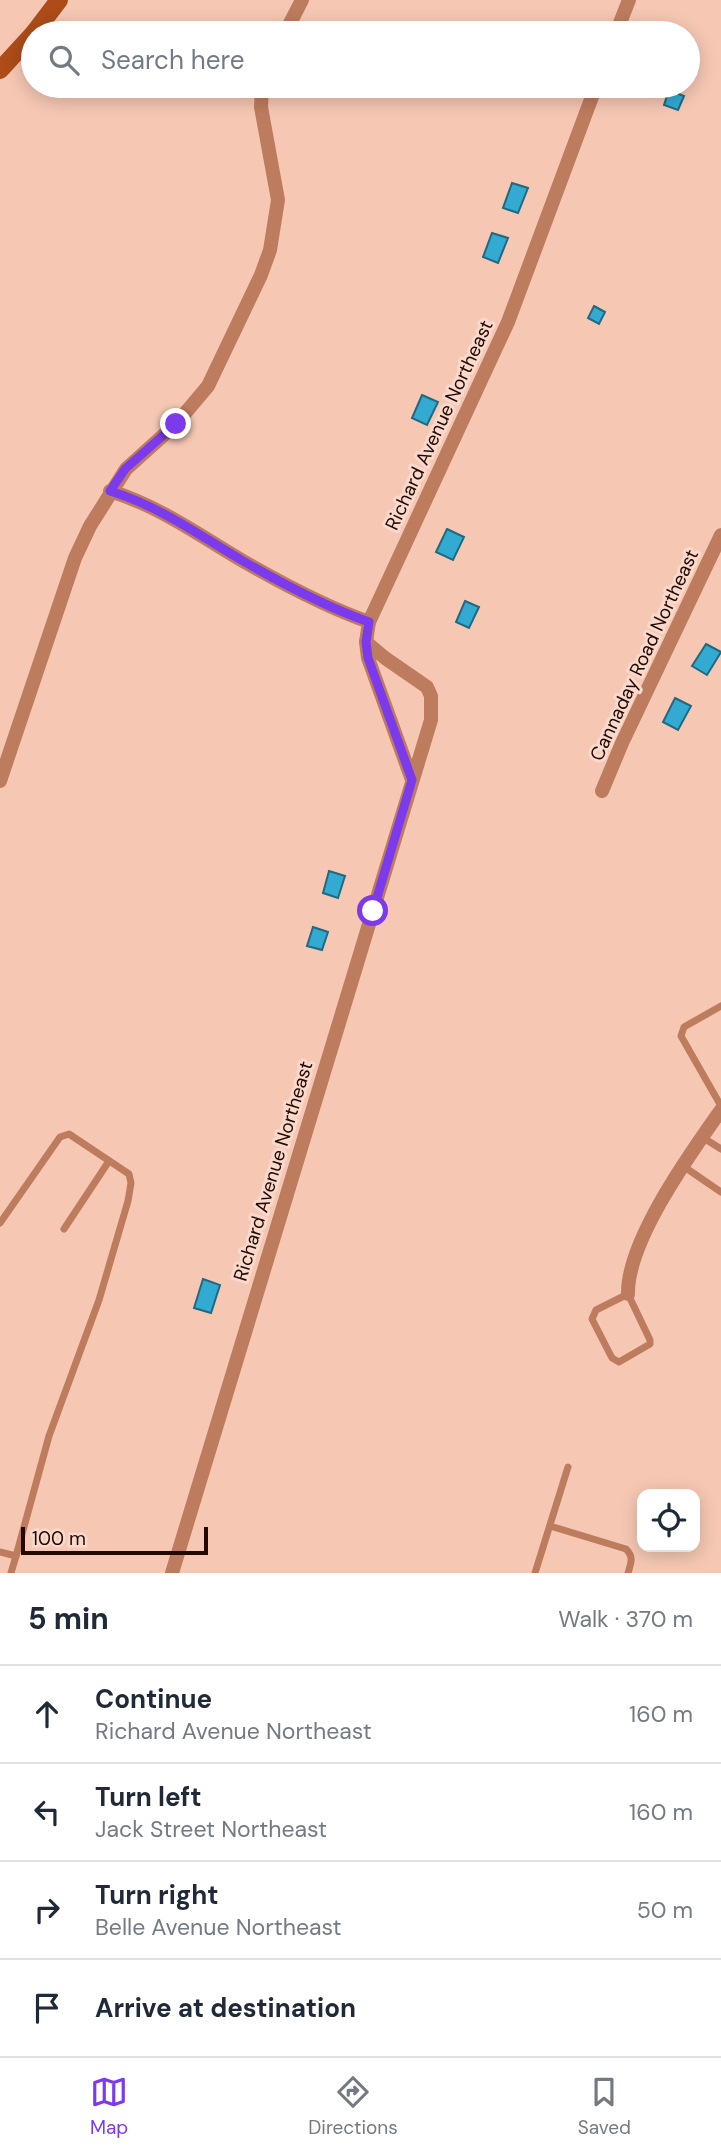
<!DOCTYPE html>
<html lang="en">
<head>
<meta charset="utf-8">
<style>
	:root { --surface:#fff; --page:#f2f2f3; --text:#1f2937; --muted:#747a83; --line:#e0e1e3; --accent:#7c3aed }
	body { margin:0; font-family:"DM Sans",sans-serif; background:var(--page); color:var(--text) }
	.controls { position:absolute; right:21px; bottom:21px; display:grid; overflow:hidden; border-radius:14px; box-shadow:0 4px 18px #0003 }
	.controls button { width:63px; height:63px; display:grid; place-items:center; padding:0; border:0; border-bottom:2px solid var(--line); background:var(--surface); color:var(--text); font:35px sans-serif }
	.scale { position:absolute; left:21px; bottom:18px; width:187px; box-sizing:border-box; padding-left:7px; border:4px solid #230901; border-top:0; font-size:19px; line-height:24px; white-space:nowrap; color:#230901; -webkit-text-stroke:5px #f9d9cb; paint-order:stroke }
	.stop { position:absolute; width:21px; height:21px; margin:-16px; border:5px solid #7c3aed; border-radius:50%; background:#fff }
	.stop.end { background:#7c3aed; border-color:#fff; box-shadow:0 2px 7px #0008 }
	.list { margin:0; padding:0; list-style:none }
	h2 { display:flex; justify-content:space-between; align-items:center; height:91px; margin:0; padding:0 28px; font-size:30px }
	h2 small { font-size:23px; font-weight:400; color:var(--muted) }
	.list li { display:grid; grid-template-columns:46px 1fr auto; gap:21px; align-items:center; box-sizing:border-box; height:98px; padding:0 28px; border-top:2px solid var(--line) }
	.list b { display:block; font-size:26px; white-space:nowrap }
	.list p { margin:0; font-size:23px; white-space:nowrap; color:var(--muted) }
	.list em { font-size:23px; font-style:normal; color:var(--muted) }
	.icon { flex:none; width:38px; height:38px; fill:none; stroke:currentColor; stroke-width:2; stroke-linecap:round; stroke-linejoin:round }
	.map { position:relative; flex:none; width:721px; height:1573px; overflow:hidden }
	.search { position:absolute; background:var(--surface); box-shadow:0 4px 18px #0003; left:21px; right:21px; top:21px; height:77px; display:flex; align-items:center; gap:18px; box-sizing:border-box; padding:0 24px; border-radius:38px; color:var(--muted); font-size:26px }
	.sheet { height:483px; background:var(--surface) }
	nav { display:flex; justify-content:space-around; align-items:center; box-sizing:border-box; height:98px; border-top:2px solid var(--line); background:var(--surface); font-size:19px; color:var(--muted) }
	nav a { display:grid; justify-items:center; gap:4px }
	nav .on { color:var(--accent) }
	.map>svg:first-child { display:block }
	.building { fill:#32aad1; stroke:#206981; stroke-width:2 }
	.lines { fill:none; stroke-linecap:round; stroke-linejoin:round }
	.lane { stroke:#be7c5f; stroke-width:7 }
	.street { stroke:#be7c5f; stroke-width:14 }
	.secondary { stroke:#ad4c19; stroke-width:18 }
	.route { stroke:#7c3aed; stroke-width:9 }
	.labels { text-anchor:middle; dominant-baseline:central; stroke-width:6; stroke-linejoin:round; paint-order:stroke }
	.street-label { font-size:19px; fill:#230901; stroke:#f9d9cb }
</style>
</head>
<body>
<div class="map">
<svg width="721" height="1573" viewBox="0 0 721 1573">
	<rect width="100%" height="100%" fill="#f6c8b4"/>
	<g class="building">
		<polygon points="669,90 684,96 678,110 664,105"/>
		<polygon points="512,183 528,188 518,213 503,208"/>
		<polygon points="492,233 508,238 498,263 483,257"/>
		<polygon points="594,306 605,312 599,324 588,318"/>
		<polygon points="422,395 438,402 427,425 412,418"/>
		<polygon points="447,529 464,537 453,560 436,552"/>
		<polygon points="465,601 479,607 469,628 456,622"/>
		<polygon points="706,644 721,652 707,675 692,666"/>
		<polygon points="675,698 691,706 678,730 663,722"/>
		<polygon points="329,871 345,876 338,898 323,893"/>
		<polygon points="313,927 328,932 322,950 307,946"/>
		<polygon points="203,1279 220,1285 211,1313 194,1308"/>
	</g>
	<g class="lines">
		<g class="lane">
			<polyline points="721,1006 684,1027 681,1036 721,1106"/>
			<polyline points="702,1137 721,1149"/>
			<polyline points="683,1166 721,1192"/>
			<polyline points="0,1223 60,1137 69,1134 129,1174 131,1183 128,1201 99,1300 49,1436 16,1556 0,1552"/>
			<polyline points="64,1229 109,1161"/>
			<polygon points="628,1294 650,1340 650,1344 619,1362 612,1358 592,1319 596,1310"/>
			<path d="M550,1526L626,1549C634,1557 631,1563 628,1573"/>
			<polyline points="11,1573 16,1556"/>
			<polyline points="535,1573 568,1467"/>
		</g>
		<g class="street">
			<polyline points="285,33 302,0"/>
			<polyline points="616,33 629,0"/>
			<path d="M110,491C159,506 199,535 243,561C283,584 326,607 369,622"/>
			<polyline points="412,780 368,658 366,642 369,622 508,322 596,86"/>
			<polyline points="0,781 75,558 90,526 126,469 176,424 208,386 261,275 270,250 278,200 261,107 262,86"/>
			<polyline points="602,791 622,743 721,535"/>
			<path d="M628,1294C627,1241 690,1154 721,1110"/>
			<polyline points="172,1573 431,720 431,696 427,687 385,658 366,642"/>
		</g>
		<g class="secondary">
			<polyline points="34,33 59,0"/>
			<polyline points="0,70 33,34"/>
		</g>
	</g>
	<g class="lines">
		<path class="route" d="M176,424L125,469L110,491C159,506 199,535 243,561C283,584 326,607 369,622L366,642L368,658L412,780L373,911"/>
	</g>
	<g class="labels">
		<g class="street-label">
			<text transform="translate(439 425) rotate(-65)">Richard Avenue Northeast</text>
			<text transform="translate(644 655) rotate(-65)">Cannaday Road Northeast</text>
			<text transform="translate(273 1171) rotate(-73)">Richard Avenue Northeast</text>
		</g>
	</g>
</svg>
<div class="controls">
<button><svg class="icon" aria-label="locate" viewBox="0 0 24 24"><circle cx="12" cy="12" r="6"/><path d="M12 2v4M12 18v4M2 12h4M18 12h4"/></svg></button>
</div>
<div class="scale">100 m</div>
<div class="stop" style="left:373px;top:911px"></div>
<div class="stop end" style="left:176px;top:424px"></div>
<div class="search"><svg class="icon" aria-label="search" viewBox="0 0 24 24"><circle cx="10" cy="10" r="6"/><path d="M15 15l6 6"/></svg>Search here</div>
</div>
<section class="sheet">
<h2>5 min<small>Walk · 370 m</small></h2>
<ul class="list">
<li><svg class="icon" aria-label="ahead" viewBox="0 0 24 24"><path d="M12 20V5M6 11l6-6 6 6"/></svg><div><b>Continue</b><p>Richard Avenue Northeast</p></div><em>160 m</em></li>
<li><svg class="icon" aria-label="left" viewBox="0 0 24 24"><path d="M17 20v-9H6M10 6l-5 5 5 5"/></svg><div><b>Turn left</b><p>Jack Street Northeast</p></div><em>160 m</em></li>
<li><svg class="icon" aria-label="right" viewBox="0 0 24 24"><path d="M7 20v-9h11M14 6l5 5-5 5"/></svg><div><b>Turn right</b><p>Belle Avenue Northeast</p></div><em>50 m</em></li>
<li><svg class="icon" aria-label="arrive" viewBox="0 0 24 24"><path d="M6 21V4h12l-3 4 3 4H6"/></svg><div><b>Arrive at destination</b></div></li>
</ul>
</section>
<nav>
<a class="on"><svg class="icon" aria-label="map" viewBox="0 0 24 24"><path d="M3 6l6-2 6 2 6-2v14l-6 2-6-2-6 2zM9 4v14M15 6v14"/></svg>Map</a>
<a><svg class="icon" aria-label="directions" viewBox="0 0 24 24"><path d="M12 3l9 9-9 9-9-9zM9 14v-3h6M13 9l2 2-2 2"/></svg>Directions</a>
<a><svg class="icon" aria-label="saved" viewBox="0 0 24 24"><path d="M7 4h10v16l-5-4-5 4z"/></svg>Saved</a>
</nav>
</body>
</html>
